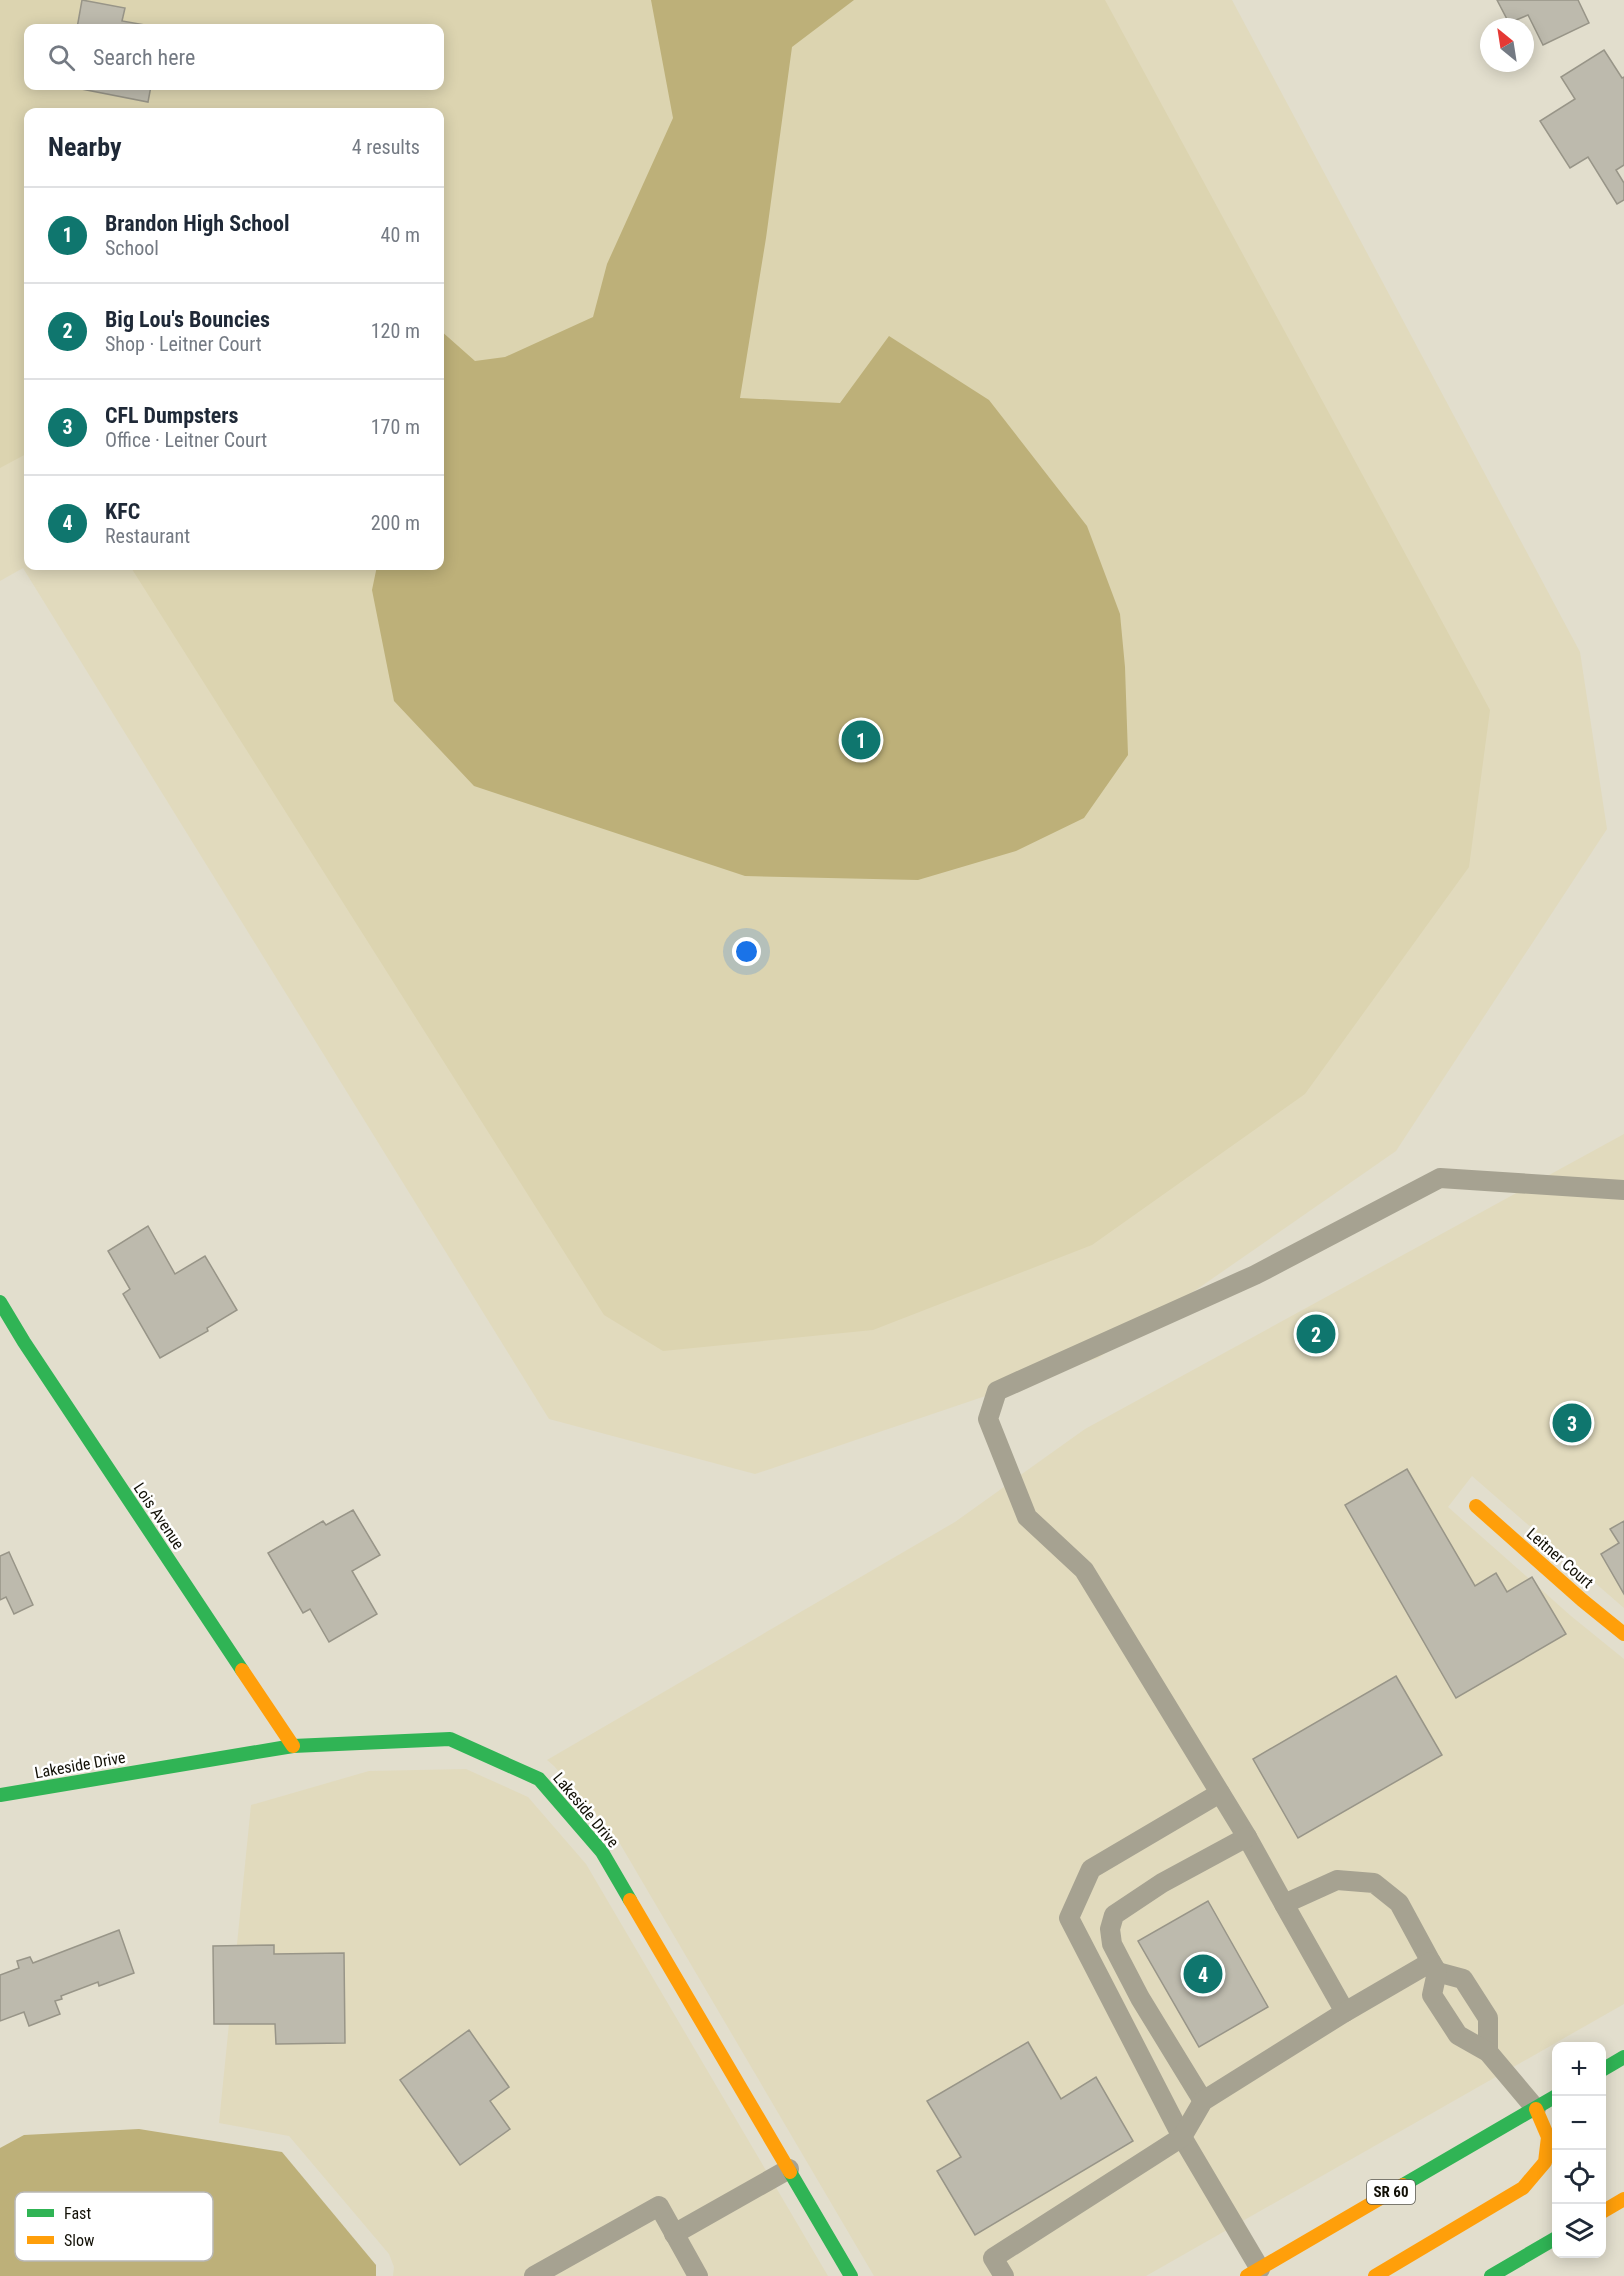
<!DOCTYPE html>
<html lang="en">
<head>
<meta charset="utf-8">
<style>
	:root { --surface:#fff; --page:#f2f2f3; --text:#1f2937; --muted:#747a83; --line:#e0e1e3; --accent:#0f766e }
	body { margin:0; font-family:"Roboto Condensed",sans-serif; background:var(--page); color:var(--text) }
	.controls { position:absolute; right:18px; bottom:18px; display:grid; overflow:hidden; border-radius:12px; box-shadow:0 3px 15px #0003 }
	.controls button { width:54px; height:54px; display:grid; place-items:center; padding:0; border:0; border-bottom:2px solid var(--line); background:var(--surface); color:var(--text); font:30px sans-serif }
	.compass { position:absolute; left:1480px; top:18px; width:54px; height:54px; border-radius:50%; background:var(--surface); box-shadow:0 3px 15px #0003; rotate:330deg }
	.you { position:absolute; left:747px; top:952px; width:21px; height:21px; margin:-15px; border:4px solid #fff; border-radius:50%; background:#1a73e8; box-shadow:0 0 0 9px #1a73e833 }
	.badge { display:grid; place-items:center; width:39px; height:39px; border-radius:50%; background:var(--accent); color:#fff; font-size:20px; font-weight:700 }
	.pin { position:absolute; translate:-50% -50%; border:3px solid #fff; box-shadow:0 2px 6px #0006 }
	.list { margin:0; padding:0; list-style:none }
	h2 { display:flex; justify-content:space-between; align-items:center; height:78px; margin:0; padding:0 24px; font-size:26px }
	h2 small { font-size:20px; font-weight:400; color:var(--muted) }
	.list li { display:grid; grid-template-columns:39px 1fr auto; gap:18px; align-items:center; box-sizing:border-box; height:96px; padding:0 24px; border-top:2px solid var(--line) }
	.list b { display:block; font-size:22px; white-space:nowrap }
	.list p { margin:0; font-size:20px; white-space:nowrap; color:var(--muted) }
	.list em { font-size:20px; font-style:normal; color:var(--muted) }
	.icon { flex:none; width:33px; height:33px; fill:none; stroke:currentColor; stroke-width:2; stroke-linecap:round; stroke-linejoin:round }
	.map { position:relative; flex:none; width:1624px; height:2276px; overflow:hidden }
	.search { position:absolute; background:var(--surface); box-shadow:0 3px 15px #0003; left:24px; top:24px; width:420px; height:66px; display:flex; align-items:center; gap:15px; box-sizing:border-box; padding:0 21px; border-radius:12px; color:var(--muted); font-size:22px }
	.panel { position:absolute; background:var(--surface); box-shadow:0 3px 15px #0003; left:24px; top:108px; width:420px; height:462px; border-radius:12px }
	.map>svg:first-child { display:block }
	.built { fill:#e1dabd; fill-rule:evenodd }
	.green { fill:#dcd4b0; fill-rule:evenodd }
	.water { fill:#bdb079 }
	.building { fill:#bdbaad; stroke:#989588; stroke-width:1.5 }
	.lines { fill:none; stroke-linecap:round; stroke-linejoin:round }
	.lane { stroke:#a6a291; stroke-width:20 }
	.fast { stroke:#30b455; stroke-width:14 }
	.slow { stroke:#ff9f0a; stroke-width:14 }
	.labels { text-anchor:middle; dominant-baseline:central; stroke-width:5; stroke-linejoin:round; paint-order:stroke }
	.shield { fill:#fff; stroke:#595851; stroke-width:1.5 }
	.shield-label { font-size:15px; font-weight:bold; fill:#121006 }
	.street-label { font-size:16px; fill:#121006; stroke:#fff }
	.key { fill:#fff; stroke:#b8b7b4; stroke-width:1.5 }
	.key-label { font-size:16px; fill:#121006 }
</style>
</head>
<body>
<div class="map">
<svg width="1624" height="2276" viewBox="0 0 1624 2276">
	<rect width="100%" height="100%" fill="#e2decd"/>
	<g class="built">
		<path d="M0,0H1232L1580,652L1607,829L1396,1151L1098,1358L755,1474L549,1419L23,568L0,581ZM28,28H440V86H28ZM28,112H440V566H28Z"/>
		<polygon points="1624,1134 1624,1608 1472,1476 1448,1507 1571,1616 1624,1659 1624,2004 1146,2276 874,2276 619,1842 554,1766 547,1760 955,1522 1085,1429"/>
		<polygon points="466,1769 528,1797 586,1864 828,2276 393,2276 394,2267 389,2254 289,2136 219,2123 251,1805 369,1771"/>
	</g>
	<path class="green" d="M0,0H1105L1490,710L1469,867L1305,1094L1092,1245L873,1330L663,1351L604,1315L130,566H440V112H28V453L0,468ZM28,28H440V86H28Z"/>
	<g class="water">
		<polygon points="651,0 854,0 792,47 766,238 740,398 840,403 889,336 989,400 1087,526 1120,614 1125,667 1128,755 1084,818 1016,851 918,880 745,876 474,786 394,701 372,590 377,566 440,566 440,330 475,361 505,357 593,317 607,264 673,118"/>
		<polygon points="139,2129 282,2152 376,2265 376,2276 0,2276 0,2148 24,2135"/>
	</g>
	<g class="building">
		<polygon points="82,0 125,8 122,21 162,28 77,28"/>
		<polygon points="1497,0 1578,0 1589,23 1543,45 1528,15 1509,23"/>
		<polygon points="1604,50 1622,78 1624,77 1624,165 1616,170 1624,183 1624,200 1617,204 1588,157 1570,168 1540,121 1575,99 1561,77"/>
		<polygon points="66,86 151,86 148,102"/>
		<polygon points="148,1226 175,1274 205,1256 237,1310 207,1328 208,1331 160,1358 123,1294 130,1289 108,1251"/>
		<polygon points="1407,1469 1475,1586 1496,1573 1507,1592 1532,1577 1566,1634 1456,1698 1345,1505"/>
		<polygon points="353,1510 380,1555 352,1571 377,1614 329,1642 310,1609 303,1613 268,1553 323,1521 326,1525"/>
		<polygon points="1624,1521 1624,1594 1601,1554 1619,1543 1610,1529"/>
		<polygon points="9,1552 33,1605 14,1614 6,1597 0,1600 0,1556"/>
		<polygon points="1396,1676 1442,1755 1298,1838 1253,1759"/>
		<polygon points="1208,1901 1268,2007 1199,2047 1138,1941"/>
		<polygon points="119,1930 134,1973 99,1986 98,1982 61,1996 62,1999 55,2001 60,2014 29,2026 24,2012 0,2021 0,1975 19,1968 17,1961 30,1957 33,1963"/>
		<polygon points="274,1945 274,1954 344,1953 345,2043 276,2044 275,2024 214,2024 213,1946"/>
		<polygon points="469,2030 509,2087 490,2101 510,2129 460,2165 400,2080"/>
		<polygon points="1028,2042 1061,2099 1096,2077 1133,2141 975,2235 937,2171 961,2157 927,2101"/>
	</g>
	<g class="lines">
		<g class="lane">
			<polyline points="1220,1793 1091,1869 1069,1918 1182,2137 1260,2269"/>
			<polyline points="1284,1904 1345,2012"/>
			<polyline points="1431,1962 1399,1903 1374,1883 1337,1880 1284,1904 1247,1837 1084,1570 1027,1517 988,1419 997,1391 1255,1275 1440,1178 1624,1190"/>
			<polyline points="1437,1972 1463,1979 1488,2018 1488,2052"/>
			<polyline points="1203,2101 1140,1998 1112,1944 1110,1929 1114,1915 1162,1883 1247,1837"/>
			<polyline points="674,2234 789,2169"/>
			<polyline points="534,2276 659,2206 698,2276"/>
			<polyline points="1004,2276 993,2258 1182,2137 1203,2101 1345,2012 1431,1962 1437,1972 1432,1995 1458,2035 1488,2052 1536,2109"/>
		</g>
		<g class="fast">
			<polyline points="0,1302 24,1342 242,1670"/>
			<polyline points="0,1795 293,1746 450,1739 539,1779 602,1852 630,1900"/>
			<polyline points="1602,2070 1624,2057"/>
			<polyline points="790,2172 851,2276"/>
			<polyline points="1403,2185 1556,2096"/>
			<polyline points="1491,2276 1556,2238"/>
		</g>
		<g class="slow">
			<polyline points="1476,1506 1582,1600 1624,1634"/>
			<polyline points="242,1670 293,1746"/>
			<polyline points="630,1900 790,2172"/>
			<polyline points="1602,2212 1624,2199"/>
			<polyline points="1247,2276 1403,2185"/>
			<polyline points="1375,2276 1523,2188 1545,2162 1548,2137 1536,2109"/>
		</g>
	</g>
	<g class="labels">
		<rect class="shield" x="1367" y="2180" width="48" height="24" rx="4.5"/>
		<g class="shield-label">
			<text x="1391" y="2192">SR 60</text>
		</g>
		<g class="street-label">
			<text transform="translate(159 1516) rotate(56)">Lois Avenue</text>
			<text transform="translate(1560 1558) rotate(41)">Leitner Court</text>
			<text transform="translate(80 1765) rotate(-10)">Lakeside Drive</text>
			<text transform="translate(586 1810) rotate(50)">Lakeside Drive</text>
		</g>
	</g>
	<rect x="15" y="2192" width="198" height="69" rx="9" class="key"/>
	<rect x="27" y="2209" width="27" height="8" fill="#30b455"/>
	<rect x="27" y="2236" width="27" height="8" fill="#ff9f0a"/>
	<g class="key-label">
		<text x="64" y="2219">Fast</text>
		<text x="64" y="2246">Slow</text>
	</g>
</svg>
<div class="controls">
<button>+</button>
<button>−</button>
<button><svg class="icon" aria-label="locate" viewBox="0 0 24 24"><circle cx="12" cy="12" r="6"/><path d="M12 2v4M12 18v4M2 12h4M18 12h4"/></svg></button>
<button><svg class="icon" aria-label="layers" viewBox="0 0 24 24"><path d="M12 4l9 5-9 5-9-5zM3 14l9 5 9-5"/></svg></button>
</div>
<svg class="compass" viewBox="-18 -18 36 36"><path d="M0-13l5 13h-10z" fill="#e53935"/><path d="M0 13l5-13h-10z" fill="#747a83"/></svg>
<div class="you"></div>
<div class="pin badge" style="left:861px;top:740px">1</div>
<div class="pin badge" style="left:1316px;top:1334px">2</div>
<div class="pin badge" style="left:1572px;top:1423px">3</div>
<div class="pin badge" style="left:1203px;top:1974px">4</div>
<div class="search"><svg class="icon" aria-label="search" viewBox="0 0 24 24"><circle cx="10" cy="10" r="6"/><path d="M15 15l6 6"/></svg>Search here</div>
<section class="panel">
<h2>Nearby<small>4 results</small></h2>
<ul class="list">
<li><span class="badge">1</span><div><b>Brandon High School</b><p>School</p></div><em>40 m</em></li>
<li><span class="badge">2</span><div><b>Big Lou's Bouncies</b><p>Shop · Leitner Court</p></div><em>120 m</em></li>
<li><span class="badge">3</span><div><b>CFL Dumpsters</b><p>Office · Leitner Court</p></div><em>170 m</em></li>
<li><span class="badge">4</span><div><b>KFC</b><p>Restaurant</p></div><em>200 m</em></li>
</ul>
</section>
</div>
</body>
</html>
